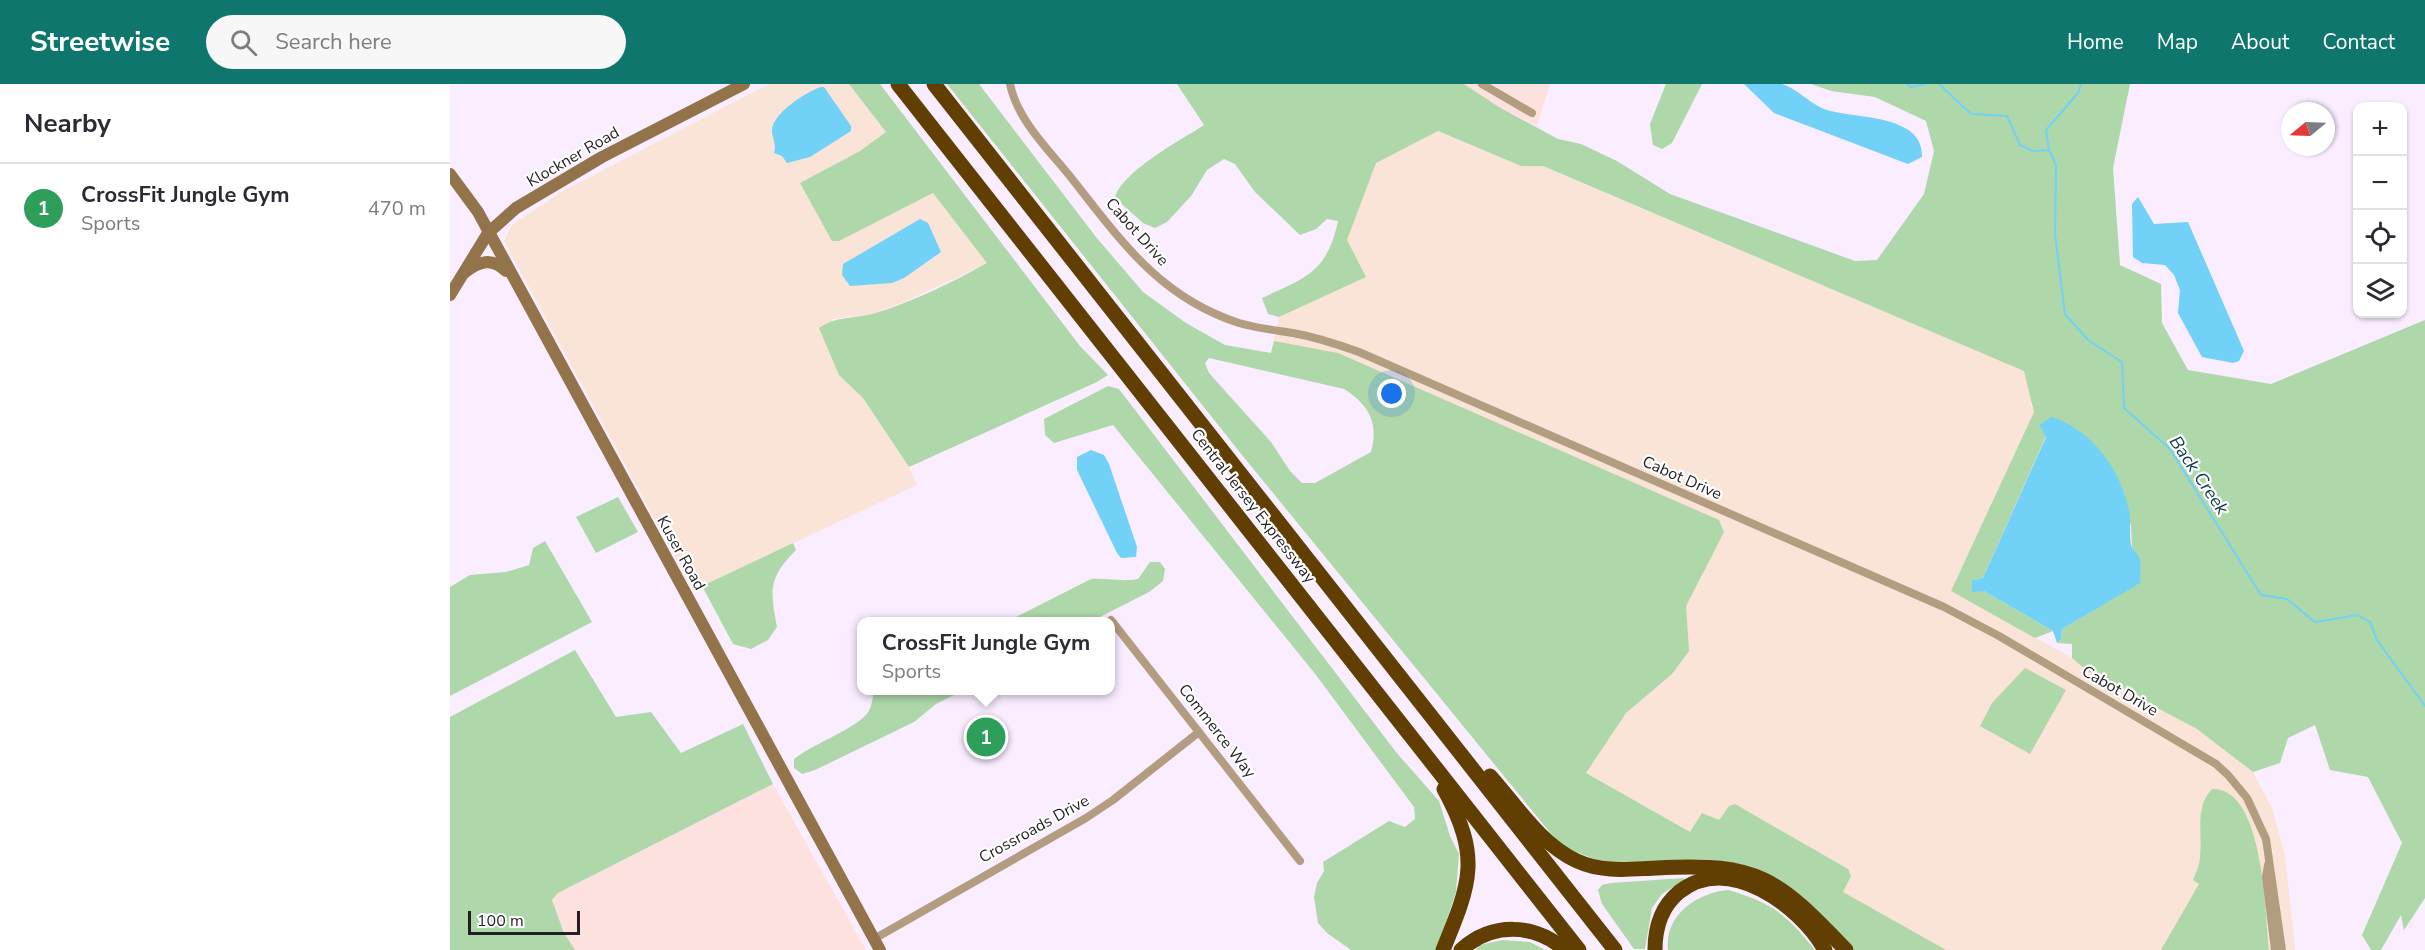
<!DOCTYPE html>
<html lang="en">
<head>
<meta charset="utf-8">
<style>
	:root { --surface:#fff; --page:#f7f7f7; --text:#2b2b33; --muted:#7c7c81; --line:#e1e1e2; --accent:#0f766e }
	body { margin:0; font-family:"Nunito Sans",sans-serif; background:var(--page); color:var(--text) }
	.controls { position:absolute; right:18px; top:18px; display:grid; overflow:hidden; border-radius:12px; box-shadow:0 2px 4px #0004 }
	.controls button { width:54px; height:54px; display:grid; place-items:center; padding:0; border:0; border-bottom:2px solid var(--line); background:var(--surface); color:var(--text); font:30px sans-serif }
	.compass { position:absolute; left:1831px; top:18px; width:54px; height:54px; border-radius:50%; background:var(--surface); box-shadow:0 2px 4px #0004; rotate:251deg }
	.scale { position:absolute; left:18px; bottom:15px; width:112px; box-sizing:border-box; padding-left:6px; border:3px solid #241f25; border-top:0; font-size:16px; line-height:21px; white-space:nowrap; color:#241f25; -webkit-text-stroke:4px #fff; paint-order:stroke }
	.you { position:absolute; left:942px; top:310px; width:21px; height:21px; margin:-15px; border:4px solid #fff; border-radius:50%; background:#1a73e8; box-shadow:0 0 0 9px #1a73e833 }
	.badge { display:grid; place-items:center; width:39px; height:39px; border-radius:50%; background:var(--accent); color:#fff; font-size:20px; font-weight:700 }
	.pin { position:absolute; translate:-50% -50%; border:3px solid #fff; box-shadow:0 2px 6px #0006 }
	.popup { position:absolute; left:407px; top:533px; width:258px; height:78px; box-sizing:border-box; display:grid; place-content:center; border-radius:12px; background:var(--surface); filter:drop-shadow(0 2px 4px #0005); font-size:20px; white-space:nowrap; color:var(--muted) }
	.popup b { font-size:22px; color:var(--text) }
	.popup::after { content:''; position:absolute; left:50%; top:100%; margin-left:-12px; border:12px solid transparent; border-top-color:var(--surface) }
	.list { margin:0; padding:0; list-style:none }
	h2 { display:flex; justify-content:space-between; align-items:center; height:78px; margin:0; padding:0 24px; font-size:26px }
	h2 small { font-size:20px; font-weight:400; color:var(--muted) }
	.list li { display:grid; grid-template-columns:39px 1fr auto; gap:18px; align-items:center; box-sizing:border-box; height:90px; padding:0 24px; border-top:2px solid var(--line) }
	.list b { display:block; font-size:22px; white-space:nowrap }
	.list p { margin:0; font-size:20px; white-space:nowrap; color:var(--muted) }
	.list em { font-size:20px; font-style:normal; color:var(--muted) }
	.icon { flex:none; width:33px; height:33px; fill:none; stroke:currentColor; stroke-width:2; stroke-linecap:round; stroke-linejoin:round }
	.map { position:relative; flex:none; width:1975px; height:866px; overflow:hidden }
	header { display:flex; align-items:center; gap:36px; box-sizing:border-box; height:84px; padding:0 30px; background:var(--accent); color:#fff }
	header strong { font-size:28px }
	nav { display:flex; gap:33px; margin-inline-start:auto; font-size:21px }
	.search { width:420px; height:54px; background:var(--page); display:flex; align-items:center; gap:15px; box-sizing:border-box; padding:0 21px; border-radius:33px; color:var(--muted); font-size:22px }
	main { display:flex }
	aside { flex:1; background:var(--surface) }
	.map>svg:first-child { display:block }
	.commercial { fill:#fce1de }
	.industrial { fill:#fae3d7 }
	.green { fill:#aed8a9; fill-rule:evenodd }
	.water { fill:#71d1f6 }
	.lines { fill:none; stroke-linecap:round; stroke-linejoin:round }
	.stream { stroke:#71d1f6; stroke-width:2 }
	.street { stroke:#b39d81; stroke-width:8 }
	.secondary { stroke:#937349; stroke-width:12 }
	.highway { stroke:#613e01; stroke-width:15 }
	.labels { text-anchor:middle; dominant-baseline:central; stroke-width:4.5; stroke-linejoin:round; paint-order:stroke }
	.street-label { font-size:16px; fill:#241f25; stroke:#fff }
	.water-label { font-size:18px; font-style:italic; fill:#103c4b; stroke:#fff }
</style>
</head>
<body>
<header>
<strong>Streetwise</strong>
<div class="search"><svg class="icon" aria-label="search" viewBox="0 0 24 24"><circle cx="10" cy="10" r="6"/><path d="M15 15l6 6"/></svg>Search here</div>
<nav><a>Home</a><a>Map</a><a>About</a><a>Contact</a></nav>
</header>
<main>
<aside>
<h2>Nearby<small></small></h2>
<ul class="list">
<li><span class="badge" style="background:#2e9e5b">1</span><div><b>CrossFit Jungle Gym</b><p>Sports</p></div><em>470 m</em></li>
</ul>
</aside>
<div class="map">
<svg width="1975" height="866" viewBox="0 0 1975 866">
	<rect width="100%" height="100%" fill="#faedff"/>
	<g class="commercial">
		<polygon points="1014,0 1100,0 1087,42 1049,23"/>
		<polygon points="323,700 416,866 125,866 114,849 102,816 108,809"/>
	</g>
	<g class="industrial">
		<polygon points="319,0 399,0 436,48 410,67 350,99 389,157 483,109 538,179 454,218 421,230 382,235 389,291 413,314 459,383 467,401 243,506 54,157 62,141 111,108"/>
		<polygon points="987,47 1071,82 1092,82 1575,287 1584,328 1501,507 1622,574 1637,586 1747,645 1803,688 1822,724 1835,771 1845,866 1428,866 1353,786 1221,753 1111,685 1256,440 821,269 829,233 915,193 897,156 926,78"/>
	</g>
	<g class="green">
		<path d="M399,0H430L630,262L658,291L647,298L459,383L413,314L389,291L369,244C386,232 402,235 422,230C461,219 503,198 537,179L483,109L389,157H382L350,99L410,67L436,48Z"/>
		<path d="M497,0H529L646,153L693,208L736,239L775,261L821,269L824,257L888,269L1269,436L1274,448L1236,522L1239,567L1222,590L1176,629L1136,689L1240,748L1252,729L1269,736L1279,722L1285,720L1398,785L1401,792L1393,808L1496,866H1404L1346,808L1322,792L1290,780L1255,775L1157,780L1111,762L788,366ZM759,274L894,305C919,321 929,339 921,368L865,399H852L840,387L821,358L759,289L755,279Z"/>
		<path d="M727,0H1014L1049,23L1108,55L1131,60L1167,77L1220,110L1405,177L1427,176L1474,110L1484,67L1476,37L1425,13L1381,7L1361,0H1680L1663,84L1670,181L1711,200L1712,239L1738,286L1821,300L1975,236V814L1954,846L1951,831L1931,866H1921L1912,851L1952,759L1918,693L1880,686L1865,641L1838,654L1830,679L1803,688L1747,645L1636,586L1622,574V560L1607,559L1611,555L1612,545L1690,498L1682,464L1681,440L1590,341L1596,352L1533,494L1522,496L1534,507L1603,547L1585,554L1501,507L1584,328L1574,287L1093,82H1071L988,47L926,79L897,156L916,193L829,233L818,230L812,214C855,194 877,189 888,137L877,135L866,145L850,151L805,108L785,80L774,75L757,86L741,112L717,138L705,144L693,139L665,114C671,88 731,56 754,41Z"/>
		<polygon points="1216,0 1252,0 1222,59 1212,65 1203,61 1200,40"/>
		<polygon points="658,302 669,305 946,668 989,717 1000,752 1009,770 1006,808 987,866 901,866 877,849 868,839 864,813 867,799 874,787 873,778 939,737 955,743 965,735 964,723 866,591 663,341 604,359 595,351 594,335"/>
		<polygon points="168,413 188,448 146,469 126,433"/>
		<polygon points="95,457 142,538 0,612 0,503 20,491 56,488 79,481 83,464"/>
		<path d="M343,459L346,466C318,495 320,505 327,543L318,556L301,565L283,560L252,502Z"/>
		<path d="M700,478H710L715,485L713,497L699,508L642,537H558L641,495C658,494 672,498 688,495Z"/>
		<polygon points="125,566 166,633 201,628 231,669 293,640 323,700 108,809 102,816 114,849 125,866 0,866 0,633"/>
		<polygon points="1575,584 1616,606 1580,670 1530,642 1542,619"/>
		<path d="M424,607H512L486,620L464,638L365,686L352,690L344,684V675C365,659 397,648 414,633C422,626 422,616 424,607Z"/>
		<path d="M1762,705C1814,703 1815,829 1819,866H1711L1749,800L1743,796C1746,789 1750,781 1750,773C1753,750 1744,724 1762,705Z"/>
		<polygon points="1234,794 1234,796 1212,810 1202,824 1195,865 1184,865 1152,820 1148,806 1152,801 1161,799"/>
		<path d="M1278,806C1322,819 1336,830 1365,866H1218C1214,831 1247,809 1278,806Z"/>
		<polygon points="1052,856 1080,858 1095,866 1026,866 1030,861"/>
	</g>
	<g class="water">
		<path d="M1294,0C1306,0 1321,0 1332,0C1348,5 1361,21 1377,26C1406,35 1474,30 1472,73L1458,80L1324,29Z"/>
		<path d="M371,3H374L401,42V47L360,73L337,79L332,72L324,69C327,59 322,55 322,46C323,29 356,8 371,3Z"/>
		<polygon points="1688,113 1704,140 1738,138 1794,267 1789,277 1783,279 1752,273 1728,229 1730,206 1724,191 1715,181 1692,179 1683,173 1682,120"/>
		<polygon points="470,135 478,139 491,168 454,194 442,199 400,202 392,191 393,180"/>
		<path d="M1602,333C1643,347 1670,385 1679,426C1682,438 1678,452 1682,464C1683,466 1687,469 1688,471C1692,478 1690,491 1690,499L1612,545L1611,555L1607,559L1603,547L1534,507L1522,508V496L1533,494L1596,353L1589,341Z"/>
		<polygon points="641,366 654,371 659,380 687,463 686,473 671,474 667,469 627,386 627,373"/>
	</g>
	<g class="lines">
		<g class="stream">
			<polyline points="1457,0 1461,3 1476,0"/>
			<polyline points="1489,0 1521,30 1557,32 1570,61 1583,67 1599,66"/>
			<polyline points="1631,0 1628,9 1596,46 1599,66 1606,81 1605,150 1615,230 1638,256 1672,278 1674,324 1720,365 1811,511 1837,515 1865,538 1908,531 1920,538 1927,556 1975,622"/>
		</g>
		<g class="street">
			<path d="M560,0C567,35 597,64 619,91C669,154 708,213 789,239C806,244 824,246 843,249C865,253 887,260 909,268L1494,523L1549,552L1766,680L1778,691L1797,714L1816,755L1832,866"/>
			<polyline points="1032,0 1082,29"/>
			<polyline points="661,536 850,777"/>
			<polyline points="1818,781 1816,793 1825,866"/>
			<polyline points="424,855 636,734 663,716 749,648"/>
		</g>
		<g class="secondary">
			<polyline points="0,90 28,128 430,866"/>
			<path d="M14,189C29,177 42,173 56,187"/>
			<polyline points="0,211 38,149 66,124 152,73 294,0"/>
		</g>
		<g class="highway">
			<polyline points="448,0 1129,866"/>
			<polyline points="484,0 1165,866"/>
			<path d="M1040,692C1066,721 1091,761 1127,777C1153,789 1180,785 1207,784C1309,778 1328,795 1396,866"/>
			<path d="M993,866C1021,798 1031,773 994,705"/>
			<path d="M1011,866C1042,838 1084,839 1115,866"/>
			<path d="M1205,866C1205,844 1211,823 1229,808C1279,769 1349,821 1375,866"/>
		</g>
	</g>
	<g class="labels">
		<g class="street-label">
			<text transform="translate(123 73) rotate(-30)">Klockner Road</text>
			<text transform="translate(687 148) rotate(48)">Cabot Drive</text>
			<text transform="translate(1232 394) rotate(24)">Cabot Drive</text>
			<text transform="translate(803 422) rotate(52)">Central Jersey Expressway</text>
			<text transform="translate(231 469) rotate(61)">Kuser Road</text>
			<text transform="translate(1670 607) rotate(30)">Cabot Drive</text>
			<text transform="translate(767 647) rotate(52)">Commerce Way</text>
			<text transform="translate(584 745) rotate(-29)">Crossroads Drive</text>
		</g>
		<g class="water-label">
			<text transform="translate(1749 391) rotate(56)">Back Creek</text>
		</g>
	</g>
</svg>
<div class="controls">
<button>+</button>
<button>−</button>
<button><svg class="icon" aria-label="locate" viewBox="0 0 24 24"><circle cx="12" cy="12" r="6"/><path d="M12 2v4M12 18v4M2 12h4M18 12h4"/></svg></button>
<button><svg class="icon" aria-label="layers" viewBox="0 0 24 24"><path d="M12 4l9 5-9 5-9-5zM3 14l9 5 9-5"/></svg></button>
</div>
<svg class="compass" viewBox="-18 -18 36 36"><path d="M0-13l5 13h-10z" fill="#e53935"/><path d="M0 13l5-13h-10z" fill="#7c7c81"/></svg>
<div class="scale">100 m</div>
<div class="you"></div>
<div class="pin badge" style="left:536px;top:653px;background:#2e9e5b">1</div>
<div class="popup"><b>CrossFit Jungle Gym</b>Sports</div>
</div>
</main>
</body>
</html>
